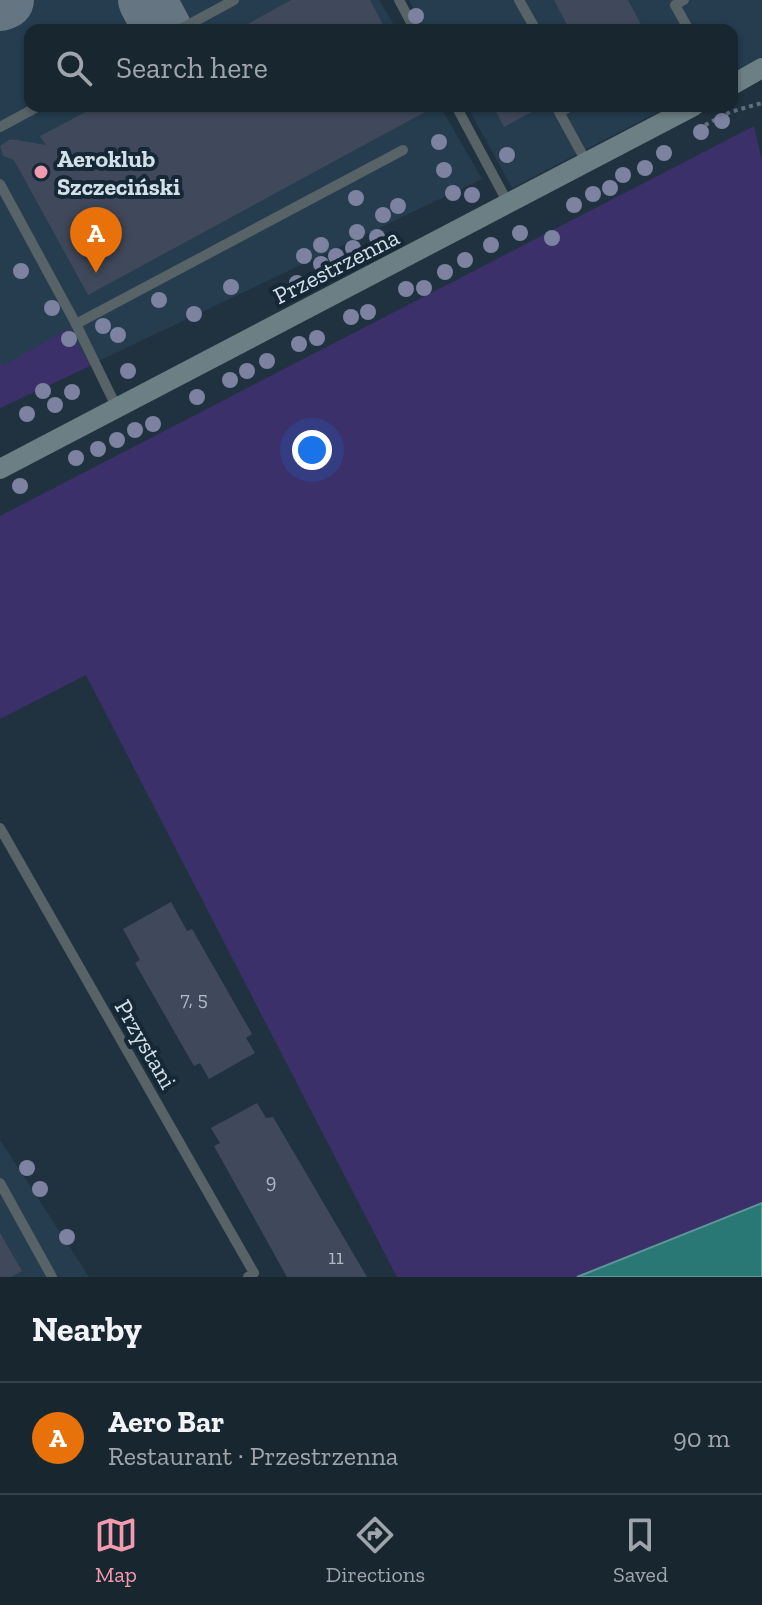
<!DOCTYPE html>
<html lang="en">
<head>
<meta charset="utf-8">
<style>
	:root { --surface:#182630; --page:#25323c; --text:#f1f3f6; --muted:#9fa5ab; --line:#36434c; --accent:#f29aae }
	body { margin:0; font-family:"Zilla Slab",serif; background:var(--page); color:var(--text) }
	.you { position:absolute; left:312px; top:450px; width:28px; height:28px; margin:-20px; border:6px solid #fff; border-radius:50%; background:#1a73e8; box-shadow:0 0 0 12px #1a73e833 }
	.badge { display:grid; place-items:center; width:52px; height:52px; border-radius:50%; background:var(--accent); color:#fff; font-size:26px; font-weight:700 }
	.pin { position:absolute; translate:-50% -66px; filter:drop-shadow(0 2px 4px #0008) }
	.pin::after { content:''; position:absolute; top:42px; width:28px; height:24px; background:inherit; clip-path:polygon(0 0,100% 0,50% 100%) }
	.list { margin:0; padding:0; list-style:none }
	h2 { display:flex; justify-content:space-between; align-items:center; height:104px; margin:0; padding:0 32px; font-size:34px }
	h2 small { font-size:26px; font-weight:400; color:var(--muted) }
	.list li { display:grid; grid-template-columns:52px 1fr auto; gap:24px; align-items:center; box-sizing:border-box; height:112px; padding:0 32px; border-top:2px solid var(--line) }
	.list b { display:block; font-size:30px; white-space:nowrap }
	.list p { margin:0; font-size:26px; white-space:nowrap; color:var(--muted) }
	.list em { font-size:26px; font-style:normal; color:var(--muted) }
	.icon { flex:none; width:44px; height:44px; fill:none; stroke:currentColor; stroke-width:2; stroke-linecap:round; stroke-linejoin:round }
	.map { position:relative; flex:none; width:762px; height:1277px; overflow:hidden }
	.search { position:absolute; background:var(--surface); box-shadow:0 2px 6px #0004; left:24px; right:24px; top:24px; height:88px; display:flex; align-items:center; gap:20px; box-sizing:border-box; padding:0 28px; border-radius:16px; color:var(--muted); font-size:30px }
	.sheet { height:216px; background:var(--surface) }
	nav { display:flex; justify-content:space-around; align-items:center; box-sizing:border-box; height:112px; border-top:2px solid var(--line); background:var(--surface); font-size:22px; color:var(--muted) }
	nav a { display:grid; justify-items:center; gap:4px }
	nav .on { color:var(--accent) }
	.map>svg:first-child { display:block }
	.built { fill:#253d4f }
	.green { fill:#3c306a }
	.water { fill:#2a7875; stroke:#5d9798; stroke-width:2 }
	.lines { fill:none; stroke-linecap:round; stroke-linejoin:round }
	.taxiway { stroke:#657581; stroke-width:58 }
	.building { fill:#40495c }
	.path { stroke:#5f6f7c; stroke-width:4; stroke-dasharray:4 4; stroke-linecap:butt }
	.lane { stroke:#576366; stroke-width:10 }
	.secondary { stroke:#6c7f84; stroke-width:20 }
	.tree { fill:#7c82a0 }
	.poi-dot { fill:#f29aae; stroke:#162835; stroke-width:3 }
	.labels { text-anchor:middle; dominant-baseline:central; stroke-width:8; stroke-linejoin:round; paint-order:stroke }
	.number-label { font-size:20px; fill:#afbac6 }
	.poi-label { font-size:24px; font-weight:bold; fill:#d4e0e9; stroke:#162835; text-anchor:start }
	.street-label { font-size:24px; fill:#d4e0e9; stroke:#162835 }
</style>
</head>
<body>
<div class="map">
<svg width="762" height="1277" viewBox="0 0 762 1277">
	<rect width="100%" height="100%" fill="#203240"/>
	<g class="built">
		<polygon points="0,0 379,0 397,30 30,30 30,106 440,106 482,179 0,408"/>
		<polygon points="409,0 762,0 762,57 732,73 732,30 425,30"/>
		<polygon points="467,106 669,106 512,188"/>
		<polygon points="0,1140 82,1266 89,1277 0,1277"/>
	</g>
	<g class="green">
		<polygon points="754,126 762,161 762,1204 577,1277 397,1277 86,675 0,719 0,516"/>
		<polygon points="69,328 90,366 0,408 0,361 3,366"/>
	</g>
	<polygon class="water" points="762,1203 762,1277 577,1277"/>
	<g class="lines">
		<g class="taxiway">
			<polyline points="147,0 163,30"/>
			<polyline points="0,2 5,0"/>
		</g>
	</g>
	<g class="building">
		<polygon points="291,0 370,0 386,30 237,30"/>
		<polygon points="554,0 628,0 644,30 570,30"/>
		<polygon points="97,106 436,106 88,295 14,160 3,156 0,146 10,139 46,145 40,136"/>
		<polygon points="493,106 543,106 504,127"/>
		<polygon points="171,902 187,931 192,929 252,1034 246,1038 255,1053 209,1079 200,1063 194,1066 135,963 140,960 123,929"/>
		<polygon points="257,1103 266,1118 273,1117 367,1277 287,1277 214,1146 220,1143 211,1128"/>
		<polygon points="0,1233 22,1271 11,1277 0,1277"/>
	</g>
	<g class="lines">
		<polyline class="path" points="705,125 730,112 762,103"/>
		<g class="lane">
			<polyline points="399,0 415,30"/>
			<polyline points="519,0 536,30"/>
			<polyline points="684,0 675,5 689,30"/>
			<polyline points="179,30 234,0"/>
			<polyline points="456,106 509,205"/>
			<polyline points="572,106 559,112 587,163"/>
			<polyline points="0,127 39,106"/>
			<polyline points="0,184 76,324"/>
			<polyline points="117,408 76,324 403,150"/>
			<polyline points="0,828 254,1273 248,1277"/>
			<polyline points="0,1183 52,1277"/>
		</g>
		<g class="secondary">
			<polyline points="732,85 762,68"/>
			<polyline points="0,469 694,106"/>
		</g>
	</g>
	<g class="tree">
		<circle cx="416" cy="16" r="8"/>
		<circle cx="722" cy="121" r="8"/>
		<circle cx="701" cy="132" r="8"/>
		<circle cx="439" cy="142" r="8"/>
		<circle cx="664" cy="153" r="8"/>
		<circle cx="507" cy="155" r="8"/>
		<circle cx="645" cy="168" r="8"/>
		<circle cx="444" cy="170" r="8"/>
		<circle cx="623" cy="175" r="8"/>
		<circle cx="610" cy="188" r="8"/>
		<circle cx="453" cy="193" r="8"/>
		<circle cx="593" cy="194" r="8"/>
		<circle cx="472" cy="195" r="8"/>
		<circle cx="356" cy="198" r="8"/>
		<circle cx="574" cy="205" r="8"/>
		<circle cx="398" cy="206" r="8"/>
		<circle cx="383" cy="215" r="8"/>
		<circle cx="357" cy="232" r="8"/>
		<circle cx="520" cy="233" r="8"/>
		<circle cx="377" cy="237" r="8"/>
		<circle cx="552" cy="238" r="8"/>
		<circle cx="321" cy="245" r="8"/>
		<circle cx="491" cy="245" r="8"/>
		<circle cx="353" cy="248" r="8"/>
		<circle cx="304" cy="256" r="8"/>
		<circle cx="336" cy="256" r="8"/>
		<circle cx="465" cy="260" r="8"/>
		<circle cx="321" cy="264" r="8"/>
		<circle cx="21" cy="271" r="8"/>
		<circle cx="445" cy="272" r="8"/>
		<circle cx="297" cy="283" r="8"/>
		<circle cx="231" cy="287" r="8"/>
		<circle cx="424" cy="288" r="8"/>
		<circle cx="406" cy="289" r="8"/>
		<circle cx="159" cy="300" r="8"/>
		<circle cx="52" cy="308" r="8"/>
		<circle cx="368" cy="312" r="8"/>
		<circle cx="194" cy="314" r="8"/>
		<circle cx="351" cy="317" r="8"/>
		<circle cx="103" cy="326" r="8"/>
		<circle cx="118" cy="335" r="8"/>
		<circle cx="317" cy="338" r="8"/>
		<circle cx="69" cy="339" r="8"/>
		<circle cx="299" cy="344" r="8"/>
		<circle cx="267" cy="361" r="8"/>
		<circle cx="128" cy="371" r="8"/>
		<circle cx="247" cy="371" r="8"/>
		<circle cx="230" cy="380" r="8"/>
		<circle cx="43" cy="391" r="8"/>
		<circle cx="72" cy="392" r="8"/>
		<circle cx="197" cy="397" r="8"/>
		<circle cx="55" cy="405" r="8"/>
		<circle cx="27" cy="414" r="8"/>
		<circle cx="153" cy="424" r="8"/>
		<circle cx="135" cy="430" r="8"/>
		<circle cx="117" cy="440" r="8"/>
		<circle cx="98" cy="449" r="8"/>
		<circle cx="76" cy="458" r="8"/>
		<circle cx="20" cy="486" r="8"/>
		<circle cx="27" cy="1168" r="8"/>
		<circle cx="40" cy="1189" r="8"/>
		<circle cx="67" cy="1237" r="8"/>
	</g>
	<circle class="poi-dot" cx="41" cy="172" r="8"/>
	<g class="labels">
		<g class="number-label">
			<text x="194" y="999">7, 5</text>
			<text x="271" y="1181">9</text>
			<text x="336" y="1257">11</text>
		</g>
		<g class="poi-label">
			<text x="57" y="158">Aeroklub<tspan x="57" dy="28">Szczeciński</tspan></text>
		</g>
		<g class="street-label">
			<text transform="translate(336 266) rotate(-27)">Przestrzenna</text>
			<text transform="translate(146 1044) rotate(60)">Przystani</text>
		</g>
	</g>
</svg>
<div class="you"></div>
<div class="pin badge" style="left:96px;top:273px;background:#e8710a">A</div>
<div class="search"><svg class="icon" aria-label="search" viewBox="0 0 24 24"><circle cx="10" cy="10" r="6"/><path d="M15 15l6 6"/></svg>Search here</div>
</div>
<section class="sheet">
<h2>Nearby<small></small></h2>
<ul class="list">
<li><span class="badge" style="background:#e8710a">A</span><div><b>Aero Bar</b><p>Restaurant · Przestrzenna</p></div><em>90 m</em></li>
</ul>
</section>
<nav>
<a class="on"><svg class="icon" aria-label="map" viewBox="0 0 24 24"><path d="M3 6l6-2 6 2 6-2v14l-6 2-6-2-6 2zM9 4v14M15 6v14"/></svg>Map</a>
<a><svg class="icon" aria-label="directions" viewBox="0 0 24 24"><path d="M12 3l9 9-9 9-9-9zM9 14v-3h6M13 9l2 2-2 2"/></svg>Directions</a>
<a><svg class="icon" aria-label="saved" viewBox="0 0 24 24"><path d="M7 4h10v16l-5-4-5 4z"/></svg>Saved</a>
</nav>
</body>
</html>
